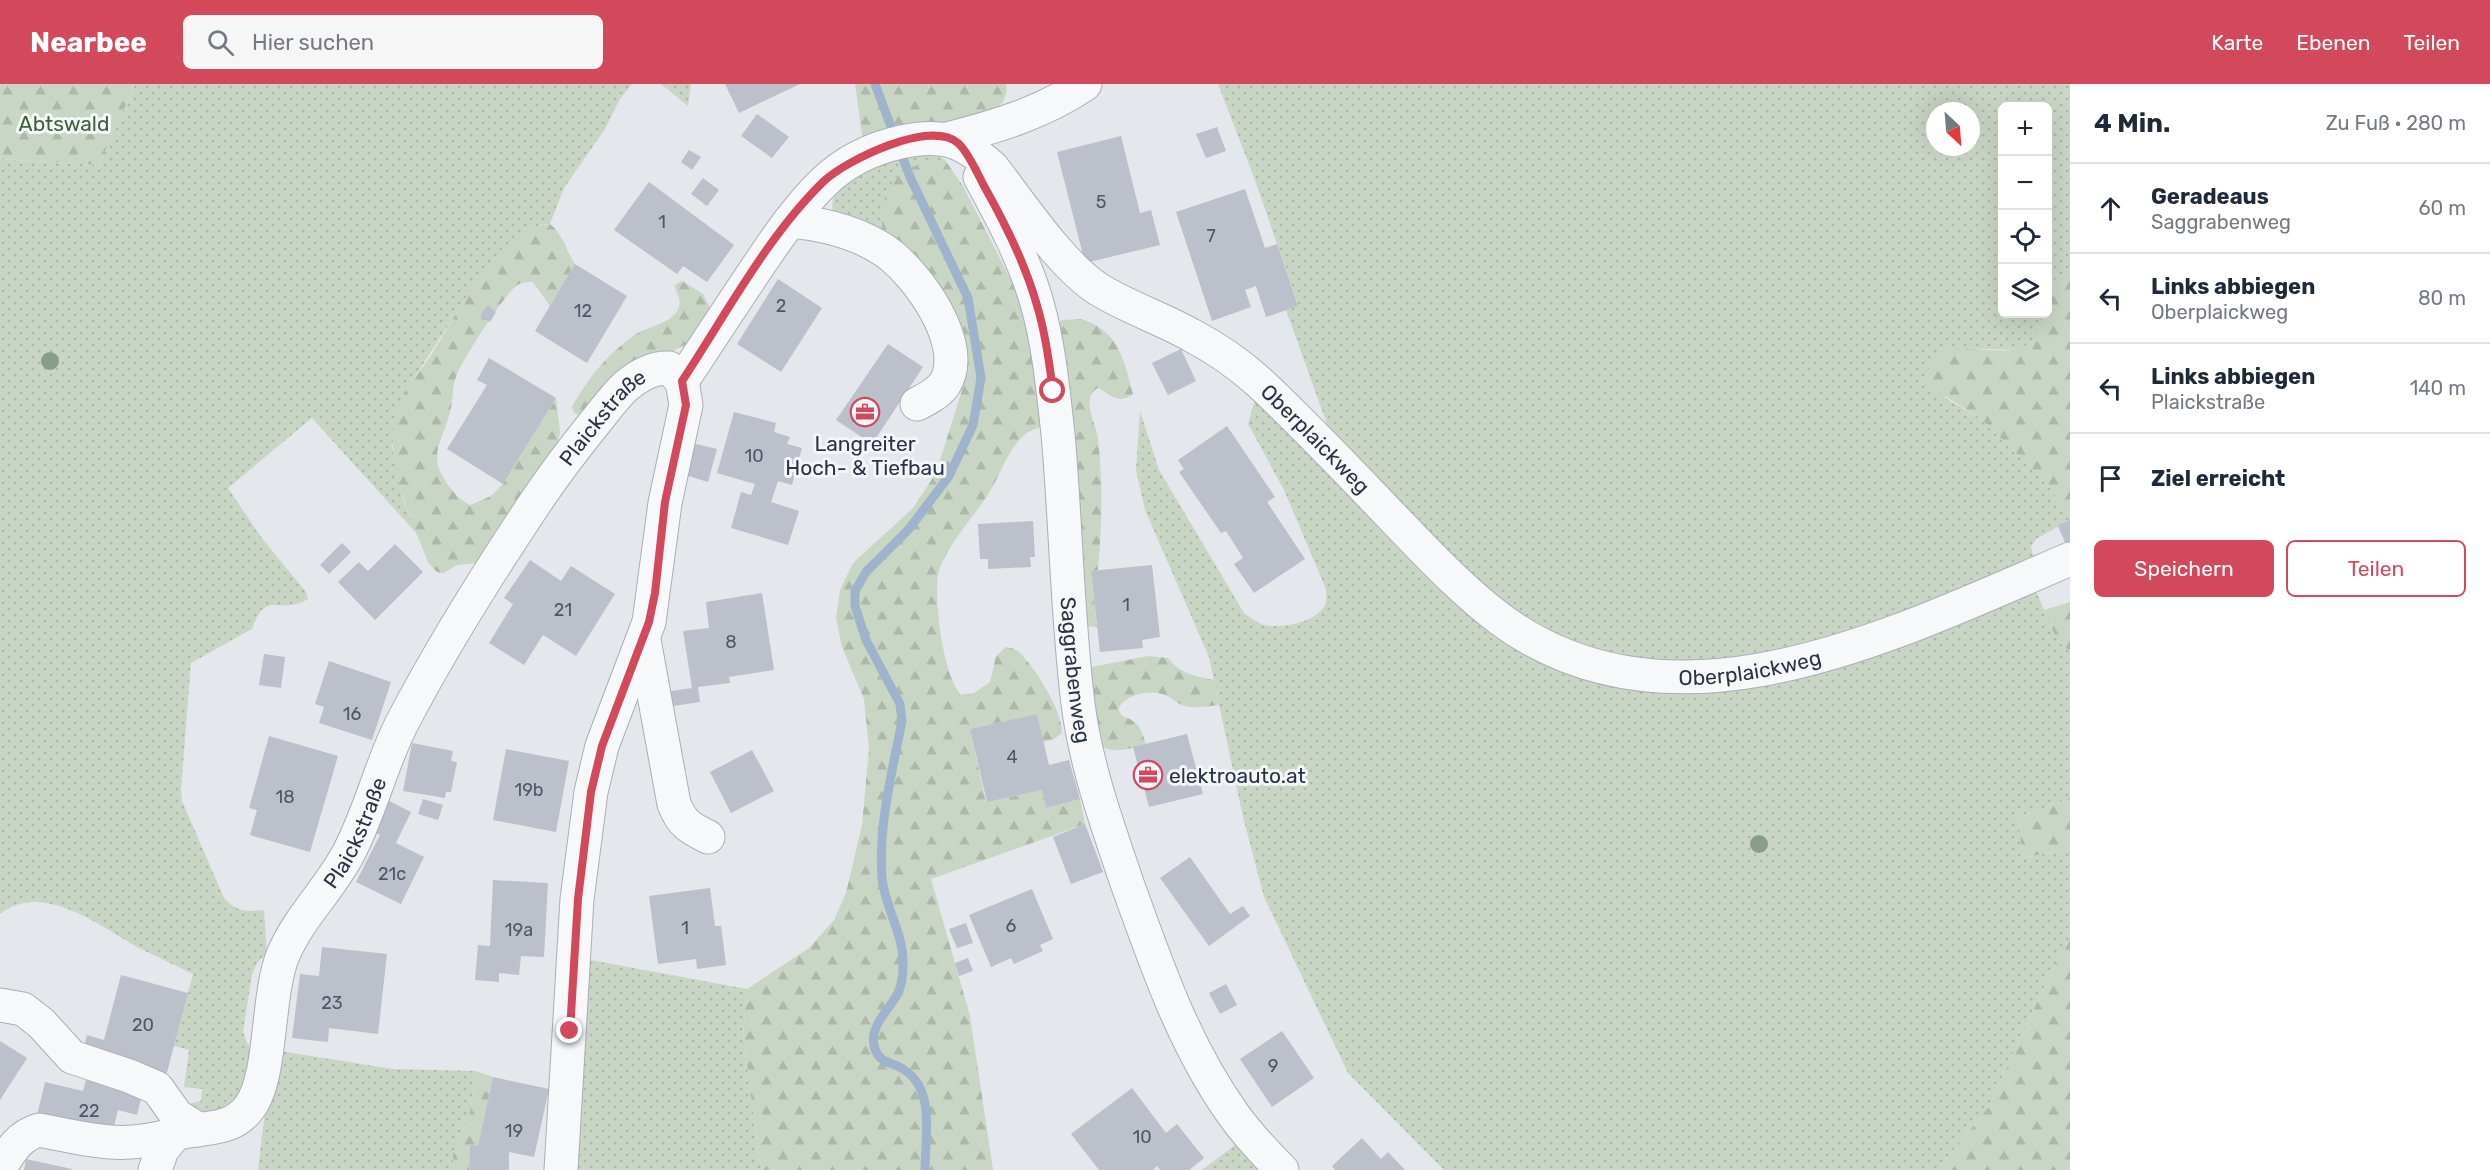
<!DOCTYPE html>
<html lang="de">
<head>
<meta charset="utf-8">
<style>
	:root { --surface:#fff; --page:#f6f6f7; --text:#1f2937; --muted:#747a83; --line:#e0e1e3; --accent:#d1495b }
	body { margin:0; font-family:Rubik,sans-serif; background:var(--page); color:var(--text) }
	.controls { position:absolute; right:18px; top:18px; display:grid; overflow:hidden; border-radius:9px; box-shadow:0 6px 24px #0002 }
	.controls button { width:54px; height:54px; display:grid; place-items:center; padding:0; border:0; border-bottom:2px solid var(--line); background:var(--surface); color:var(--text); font:30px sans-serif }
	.compass { position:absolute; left:1926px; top:18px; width:54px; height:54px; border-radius:50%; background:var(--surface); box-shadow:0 6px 24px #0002; rotate:154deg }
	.stop { position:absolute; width:18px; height:18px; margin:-14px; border:4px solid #d1495b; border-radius:50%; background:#fff }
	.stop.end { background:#d1495b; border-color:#fff; box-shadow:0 2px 6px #0008 }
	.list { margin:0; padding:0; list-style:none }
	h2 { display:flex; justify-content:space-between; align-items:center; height:78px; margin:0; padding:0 24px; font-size:26px }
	h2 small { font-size:20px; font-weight:400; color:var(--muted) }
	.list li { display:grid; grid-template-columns:39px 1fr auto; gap:18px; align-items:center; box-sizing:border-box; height:90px; padding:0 24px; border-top:2px solid var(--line) }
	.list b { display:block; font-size:22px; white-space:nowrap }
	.list p { margin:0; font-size:20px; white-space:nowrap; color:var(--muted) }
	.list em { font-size:20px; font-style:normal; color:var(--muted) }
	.actions { display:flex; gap:12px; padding:18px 24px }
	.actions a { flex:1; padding:14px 0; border:2px solid var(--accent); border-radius:9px; text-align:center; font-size:21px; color:var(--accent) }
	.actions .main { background:var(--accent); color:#fff }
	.icon { flex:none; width:33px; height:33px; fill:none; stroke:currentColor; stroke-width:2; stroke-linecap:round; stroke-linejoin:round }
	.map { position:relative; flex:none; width:2070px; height:1086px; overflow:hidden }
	header { display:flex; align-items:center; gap:36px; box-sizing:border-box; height:84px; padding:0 30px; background:var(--accent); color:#fff }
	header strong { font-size:28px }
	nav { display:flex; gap:33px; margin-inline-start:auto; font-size:21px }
	.search { width:420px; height:54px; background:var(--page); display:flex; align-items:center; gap:15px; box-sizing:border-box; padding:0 21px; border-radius:9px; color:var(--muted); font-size:22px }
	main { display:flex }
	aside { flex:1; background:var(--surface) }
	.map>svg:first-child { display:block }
	.grass { fill:url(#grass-dots); fill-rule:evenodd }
	.forest { fill:url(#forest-firs) }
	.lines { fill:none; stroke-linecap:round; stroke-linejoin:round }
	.stream { stroke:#9fb4cc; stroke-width:9 }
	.building { fill:#bbc0ca }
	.minor-casing { stroke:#a9aeb7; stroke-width:35 }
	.minor { stroke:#f7f8fa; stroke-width:33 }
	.tree { fill:#899d89 }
	.route { stroke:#d1495b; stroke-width:8 }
	.labels { text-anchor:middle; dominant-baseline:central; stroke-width:6; stroke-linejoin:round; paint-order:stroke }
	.number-label { font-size:18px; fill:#4f5766 }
	.park-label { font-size:21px; fill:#3f6138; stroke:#f4f6f9 }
	.street-label { font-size:21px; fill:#2b3445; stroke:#f4f6f9 }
	.poi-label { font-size:21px; fill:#2b3445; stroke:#f4f6f9 }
</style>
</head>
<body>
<header>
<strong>Nearbee</strong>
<div class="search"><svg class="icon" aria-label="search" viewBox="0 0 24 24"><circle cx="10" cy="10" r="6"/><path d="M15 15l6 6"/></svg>Hier suchen</div>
<nav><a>Karte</a><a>Ebenen</a><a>Teilen</a></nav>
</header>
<main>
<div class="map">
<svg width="2070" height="1086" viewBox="0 0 2070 1086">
	<defs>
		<pattern id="grass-dots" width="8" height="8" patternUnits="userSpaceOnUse" patternTransform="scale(1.5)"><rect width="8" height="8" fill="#c9d6c5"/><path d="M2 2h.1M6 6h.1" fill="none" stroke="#adb8ab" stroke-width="1.8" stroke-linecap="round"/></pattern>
		<pattern id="forest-firs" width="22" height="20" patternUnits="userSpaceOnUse" patternTransform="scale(1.5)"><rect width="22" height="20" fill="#c9d6c5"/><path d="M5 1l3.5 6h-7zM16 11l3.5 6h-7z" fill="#adb8ab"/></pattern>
	</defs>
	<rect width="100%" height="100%" fill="#e4e7ec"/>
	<g class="grass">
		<path d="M135,0H632L620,15L605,45L564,104L550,140L539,141L502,166L464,217L405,308L392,362L403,416L417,450L312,334L228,404L261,453L306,508L308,515C280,532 266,504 252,545L191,579L181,706L182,717L224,814C237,828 245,828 264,826L267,869L257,879L252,891L243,948L247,959L251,963L249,1006L212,1034L184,1021L201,1017L202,1005L184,1003L189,966L174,962L193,890C175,881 157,873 139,864C101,843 43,796 0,830V75L99,81Z"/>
		<polygon points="661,0 691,0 688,22"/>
		<path d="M1218,0H2070V189H2065L2048,200V22H2002V230H2041L2040,247L2029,260L2017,266L1952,264L1945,314L1980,334L2044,396L2070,432V436L2036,455L2031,463L2035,478L1819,562L1658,585L1576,566L1496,522L1333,357L1286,226L1298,221L1255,96ZM1935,27H1971V63H1935Z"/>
		<path d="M931,67L945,76C884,85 889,100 882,154L833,128C826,83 899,75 931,67Z"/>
		<path d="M1256,312L1490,543L1575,592L1659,606L2034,502L2056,554L2070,568V714L2018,734L2023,774L2070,765V856L2050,891L1988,1024L1937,1086H1444L1348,989L1264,813L1243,733L1209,573L1145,426L1136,386L1140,327L1159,386L1244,529C1252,535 1260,541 1270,542C1288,543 1318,538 1326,519C1327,515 1326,509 1326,505L1284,406L1248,340Z"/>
		<polygon points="585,875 747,905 743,950 759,1074 763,1086 574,1086"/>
		<polygon points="279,967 393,985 476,987 470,1028 453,1070 454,1086 258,1086 266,1019"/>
		<polygon points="1235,1061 1261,1086 1202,1086"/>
	</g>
	<g class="forest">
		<polygon points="0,0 135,0 99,81 0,75"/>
		<path d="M855,0H1006C1009,15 998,25 987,32L863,58Z"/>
		<path d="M945,76L963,102L1017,208L1038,284L1047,341C1037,344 1030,346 1022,353C1007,368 1000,391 989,409C975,431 943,466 938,491C934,517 943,592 961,611L974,609L990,598L996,572L1006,563C1011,564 1015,565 1019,568C1035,583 1063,628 1062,649L1054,655L1043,658L1037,630L970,645L986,718L1042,706L1046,724L1080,715L1085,740L931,795L970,932L993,1086H763L759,1074L743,950L747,905L809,864L834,836L846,809L862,741L869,665L864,615L842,563L836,534L840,506L853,479L913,424L936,389L962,306L960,264L882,154V122L889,102L903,87L920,80Z"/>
		<path d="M550,140C563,150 566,167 575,180L550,222L533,198C528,198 521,198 516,202C502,214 465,272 457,290C451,304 454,320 448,335C444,348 437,360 437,374C437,390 456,415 470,421L491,412L503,400L556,314L560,348L557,362L477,479L457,481L444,489L437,488L429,480C410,434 389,389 393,339C396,313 418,291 431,271C453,236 487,172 520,149C528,143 540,141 550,140Z"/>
		<path d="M2065,189H2070V432L2044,396L1980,334L1927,301L1925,290C1932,279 1938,268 1951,264C1957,263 1965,264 1970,265C2005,266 2037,275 2041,230H2048V200Z"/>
		<path d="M682,197L703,210L713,229L691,258L673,267L653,273L584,328L578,331L574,329L572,323C589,292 608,270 636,250C649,242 674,239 679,223C682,214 675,209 675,201Z"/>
		<path d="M1081,235C1118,246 1124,275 1133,310C1119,321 1111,311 1098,304C1080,314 1096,339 1098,355C1103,399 1102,442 1098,486L1091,487L1097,543L1085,542L1055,244L1062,236Z"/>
		<polygon points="2070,518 2070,568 2056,554 2044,526"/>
		<path d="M1148,572L1168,574C1181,590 1195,592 1214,596L1219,621C1210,622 1200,624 1190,623C1179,622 1174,615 1165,611C1149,605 1126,610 1118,625L1122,632C1139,637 1141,645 1146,660C1128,665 1111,672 1096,658L1082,585Z"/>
		<polygon points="2070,714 2070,765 2023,774 2018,734"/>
		<polygon points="2070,856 2070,1086 1937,1086 1988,1024 2050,891"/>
		<polygon points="476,987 493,993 478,1062 470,1060 469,1086 454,1086 453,1070 470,1028"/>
	</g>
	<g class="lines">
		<path class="stream" d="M875,0L910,93L968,214L981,294L973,341L949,392L909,445L866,488L855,507V522L866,556L900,620L902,637C892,689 878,742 882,794C885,824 905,852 903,882C903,890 901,902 898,909C889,927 867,943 875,965C880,980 893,978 903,985C936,1005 925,1053 925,1086"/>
	</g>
	<g class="building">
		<polygon points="725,0 800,0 739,29"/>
		<polygon points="757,30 789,53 772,74 741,52"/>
		<polygon points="1217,43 1226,67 1206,74 1196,50"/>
		<polygon points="1121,52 1140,129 1151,126 1160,161 1085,179 1057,68"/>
		<polygon points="689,66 701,73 692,86 681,78"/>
		<polygon points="703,94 719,106 707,122 691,110"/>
		<polygon points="649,98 734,161 707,198 683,182 677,190 614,146"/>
		<polygon points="1245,105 1265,164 1277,160 1298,222 1266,233 1256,202 1245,206 1251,223 1212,237 1176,128"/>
		<polygon points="575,180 627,212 587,279 535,247"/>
		<polygon points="778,195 822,224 781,288 737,260"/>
		<polygon points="487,221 496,228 490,238 480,232"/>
		<polygon points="888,260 923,283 872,360 836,336"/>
		<polygon points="1181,265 1196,297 1168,311 1152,279"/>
		<polygon points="489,274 556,314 503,400 447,365 487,301 477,296"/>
		<polygon points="734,328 776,339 774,348 790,353 787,360 802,364 792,401 778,397 771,418 799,427 788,461 731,444 741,408 751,411 755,400 717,389"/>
		<polygon points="1227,342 1275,413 1267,418 1305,475 1254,509 1234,480 1243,474 1226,447 1221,449 1179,388 1184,385 1178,376"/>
		<polygon points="692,359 717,365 708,398 682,390"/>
		<polygon points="2070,436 2070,459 2066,461 2058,442"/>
		<polygon points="1033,437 1035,473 1030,473 1031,483 988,485 988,475 980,475 978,440"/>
		<polygon points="342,459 351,468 329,490 320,481"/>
		<polygon points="395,460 423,488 375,536 338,498 359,478 368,487"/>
		<polygon points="530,476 561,497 571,482 615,510 576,572 543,551 524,581 489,559 513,520 504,514"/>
		<polygon points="1152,481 1160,553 1142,556 1143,564 1100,568 1091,487"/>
		<polygon points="762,509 774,586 729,593 730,599 698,603 700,618 667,623 665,608 692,604 683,547 709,544 706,518"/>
		<polygon points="264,570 285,573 281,604 259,601"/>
		<polygon points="329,577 391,598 372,656 319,639 324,623 315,620"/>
		<polygon points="1037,630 1049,681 1069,676 1080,715 1046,724 1042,706 987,718 970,645"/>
		<polygon points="1187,650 1203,710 1149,723 1133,663"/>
		<polygon points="269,652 338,672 310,768 250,751 257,726 249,724"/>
		<polygon points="412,659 453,667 451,677 457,678 451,708 446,708 445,714 403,707"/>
		<polygon points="506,665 569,677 556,748 493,736"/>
		<polygon points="752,666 774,707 731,729 710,688"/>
		<polygon points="385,715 411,728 396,759 424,773 401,820 356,798 380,751 371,747"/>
		<polygon points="423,715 443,721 438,736 418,730"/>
		<polygon points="1085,740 1103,788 1071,800 1053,753"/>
		<polygon points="1190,773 1230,830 1243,822 1250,832 1209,862 1160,794"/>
		<polygon points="493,796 548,799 544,873 521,872 519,891 499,889 499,898 475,896 478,861 490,862"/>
		<polygon points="710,804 715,842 721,842 726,881 697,885 696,875 658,880 649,812"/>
		<polygon points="1032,805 1053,855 1040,861 1043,867 1014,880 1011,874 991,883 969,831"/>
		<polygon points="966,839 973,859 957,864 949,845"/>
		<polygon points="322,863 387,870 378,950 329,944 328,958 292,954 300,890 319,892"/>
		<polygon points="968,874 973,887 959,892 955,879"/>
		<polygon points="121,891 188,909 166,992 82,970 87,951 104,956"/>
		<polygon points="1226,900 1237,921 1220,930 1209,909"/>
		<polygon points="1282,947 1314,994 1272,1023 1240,975"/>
		<polygon points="0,957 27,974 0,1016"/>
		<polygon points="493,993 549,1005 534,1073 509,1068 509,1086 469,1086 470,1060 478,1062"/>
		<polygon points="86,996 142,1011 137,1031 118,1026 110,1058 35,1040 45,998 83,1007"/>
		<polygon points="1132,1004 1166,1049 1177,1040 1204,1074 1189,1086 1160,1086 1157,1082 1153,1086 1099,1086 1071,1050"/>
		<polygon points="1362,1054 1381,1075 1388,1068 1405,1086 1335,1086 1332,1082"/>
		<polygon points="26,1075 72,1085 72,1086 24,1086"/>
	</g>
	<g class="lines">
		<g class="minor-casing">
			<g id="minor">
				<path d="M947,55C996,43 1044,28 1085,0"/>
				<path id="s1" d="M980,93C1002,133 1024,174 1037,219C1049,261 1053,306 1058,350C1066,439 1067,530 1078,620C1086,682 1107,740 1127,799C1156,879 1183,960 1233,1030C1247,1050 1264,1068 1282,1086"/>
				<path d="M790,137C823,140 857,148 885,167C917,189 970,262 944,301C937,310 927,315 917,320"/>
				<path id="s2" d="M682,297C710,255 737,213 765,172C783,145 802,119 825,97C846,77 874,64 901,58C941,49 962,56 992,83C1021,120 1060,180 1098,205C1127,223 1161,234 1191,251C1216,264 1239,280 1260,299C1309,345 1355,394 1401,442C1432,474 1464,508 1500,535C1674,664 1898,548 2070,475"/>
				<path d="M644,556L674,720C682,740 690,744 708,753"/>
				<polyline points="0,921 23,925 41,939 72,973 129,992 157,1004 177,1032 199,1046"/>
				<path d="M0,1084C11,1066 19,1052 39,1046C92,1056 121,1066 175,1050"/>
				<path id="s3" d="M155,1086L162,1066L175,1050C201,1042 230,1049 249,1024C273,993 266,913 283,871C299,833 329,806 348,770C370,729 380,683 401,641C441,564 487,491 535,419C553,392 572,367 592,342C603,329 613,314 626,302C638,292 653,283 669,284L682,297L686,321L665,419L649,538L602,662L591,708L577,815L561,1086"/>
			</g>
		</g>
		<use href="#minor" class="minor"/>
	</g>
	<g class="tree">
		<circle cx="50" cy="277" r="9"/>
		<circle cx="1759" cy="760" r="9"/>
	</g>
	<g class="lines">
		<path class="route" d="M570,947L578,815L591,708L602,662L649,538L655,509L665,418L686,321L682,297C725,232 768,151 824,97C847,76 930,35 958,59C969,69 977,89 984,102C1005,139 1024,177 1036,218C1045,247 1049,277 1053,307"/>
	</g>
	<defs>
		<g id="office-ring" transform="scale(1.5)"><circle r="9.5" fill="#f4f6f9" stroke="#d1495b" stroke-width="1.5"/><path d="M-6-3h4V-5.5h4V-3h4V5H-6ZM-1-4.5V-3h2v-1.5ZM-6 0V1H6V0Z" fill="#d1495b"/></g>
	</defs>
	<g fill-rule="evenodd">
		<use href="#office-ring" x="865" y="328"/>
		<use href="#office-ring" x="1148" y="691"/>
	</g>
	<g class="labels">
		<g class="number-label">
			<text x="1101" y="118">5</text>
			<text x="662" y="138">1</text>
			<text x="1211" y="152">7</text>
			<text x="781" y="222">2</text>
			<text x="583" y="227">12</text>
			<text x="754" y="372">10</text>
			<text x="1126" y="521">1</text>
			<text x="563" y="526">21</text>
			<text x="731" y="558">8</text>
			<text x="352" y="630">16</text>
			<text x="1012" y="673">4</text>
			<text x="529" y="706">19b</text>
			<text x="285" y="713">18</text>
			<text x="392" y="790">21c</text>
			<text x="1011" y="842">6</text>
			<text x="685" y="844">1</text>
			<text x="519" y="846">19a</text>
			<text x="332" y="919">23</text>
			<text x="143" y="941">20</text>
			<text x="1273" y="982">9</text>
			<text x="89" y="1027">22</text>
			<text x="514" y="1047">19</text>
			<text x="1142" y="1053">10</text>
		</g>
		<g class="park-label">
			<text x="64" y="39">Abtswald</text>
		</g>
		<g class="street-label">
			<text stroke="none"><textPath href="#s3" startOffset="909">Plaickstraße</textPath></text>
			<text stroke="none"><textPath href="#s2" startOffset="861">Oberplaickweg</textPath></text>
			<text stroke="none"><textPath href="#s2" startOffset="1382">Oberplaickweg</textPath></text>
			<text stroke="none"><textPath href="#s1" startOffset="508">Saggrabenweg</textPath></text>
			<text stroke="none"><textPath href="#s3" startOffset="423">Plaickstraße</textPath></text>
		</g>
		<g class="poi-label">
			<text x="865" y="359">Langreiter<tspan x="865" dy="24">Hoch- &amp; Tiefbau</tspan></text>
			<text x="1169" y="691" text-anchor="start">elektroauto.at</text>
		</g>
	</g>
</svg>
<div class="controls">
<button>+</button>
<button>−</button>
<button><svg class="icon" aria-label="locate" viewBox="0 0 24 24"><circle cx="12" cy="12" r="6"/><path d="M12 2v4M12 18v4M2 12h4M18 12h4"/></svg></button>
<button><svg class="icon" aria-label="layers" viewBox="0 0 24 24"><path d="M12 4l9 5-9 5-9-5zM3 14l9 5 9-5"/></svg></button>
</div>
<svg class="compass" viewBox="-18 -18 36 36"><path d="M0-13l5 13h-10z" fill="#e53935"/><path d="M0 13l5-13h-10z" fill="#747a83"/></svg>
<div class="stop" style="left:1053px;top:307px"></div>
<div class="stop end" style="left:570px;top:947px"></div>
</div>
<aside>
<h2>4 Min.<small>Zu Fuß · 280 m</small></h2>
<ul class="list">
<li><svg class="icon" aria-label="ahead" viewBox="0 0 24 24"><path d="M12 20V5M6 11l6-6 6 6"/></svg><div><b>Geradeaus</b><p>Saggrabenweg</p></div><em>60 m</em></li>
<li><svg class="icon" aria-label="left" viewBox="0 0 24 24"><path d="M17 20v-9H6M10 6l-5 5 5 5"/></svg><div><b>Links abbiegen</b><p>Oberplaickweg</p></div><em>80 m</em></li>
<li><svg class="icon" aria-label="left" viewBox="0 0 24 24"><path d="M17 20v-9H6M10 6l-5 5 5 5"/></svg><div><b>Links abbiegen</b><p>Plaickstraße</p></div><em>140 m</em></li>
<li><svg class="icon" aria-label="arrive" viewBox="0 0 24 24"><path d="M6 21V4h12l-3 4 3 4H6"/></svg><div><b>Ziel erreicht</b></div></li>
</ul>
<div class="actions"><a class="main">Speichern</a><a>Teilen</a></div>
</aside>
</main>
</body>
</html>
